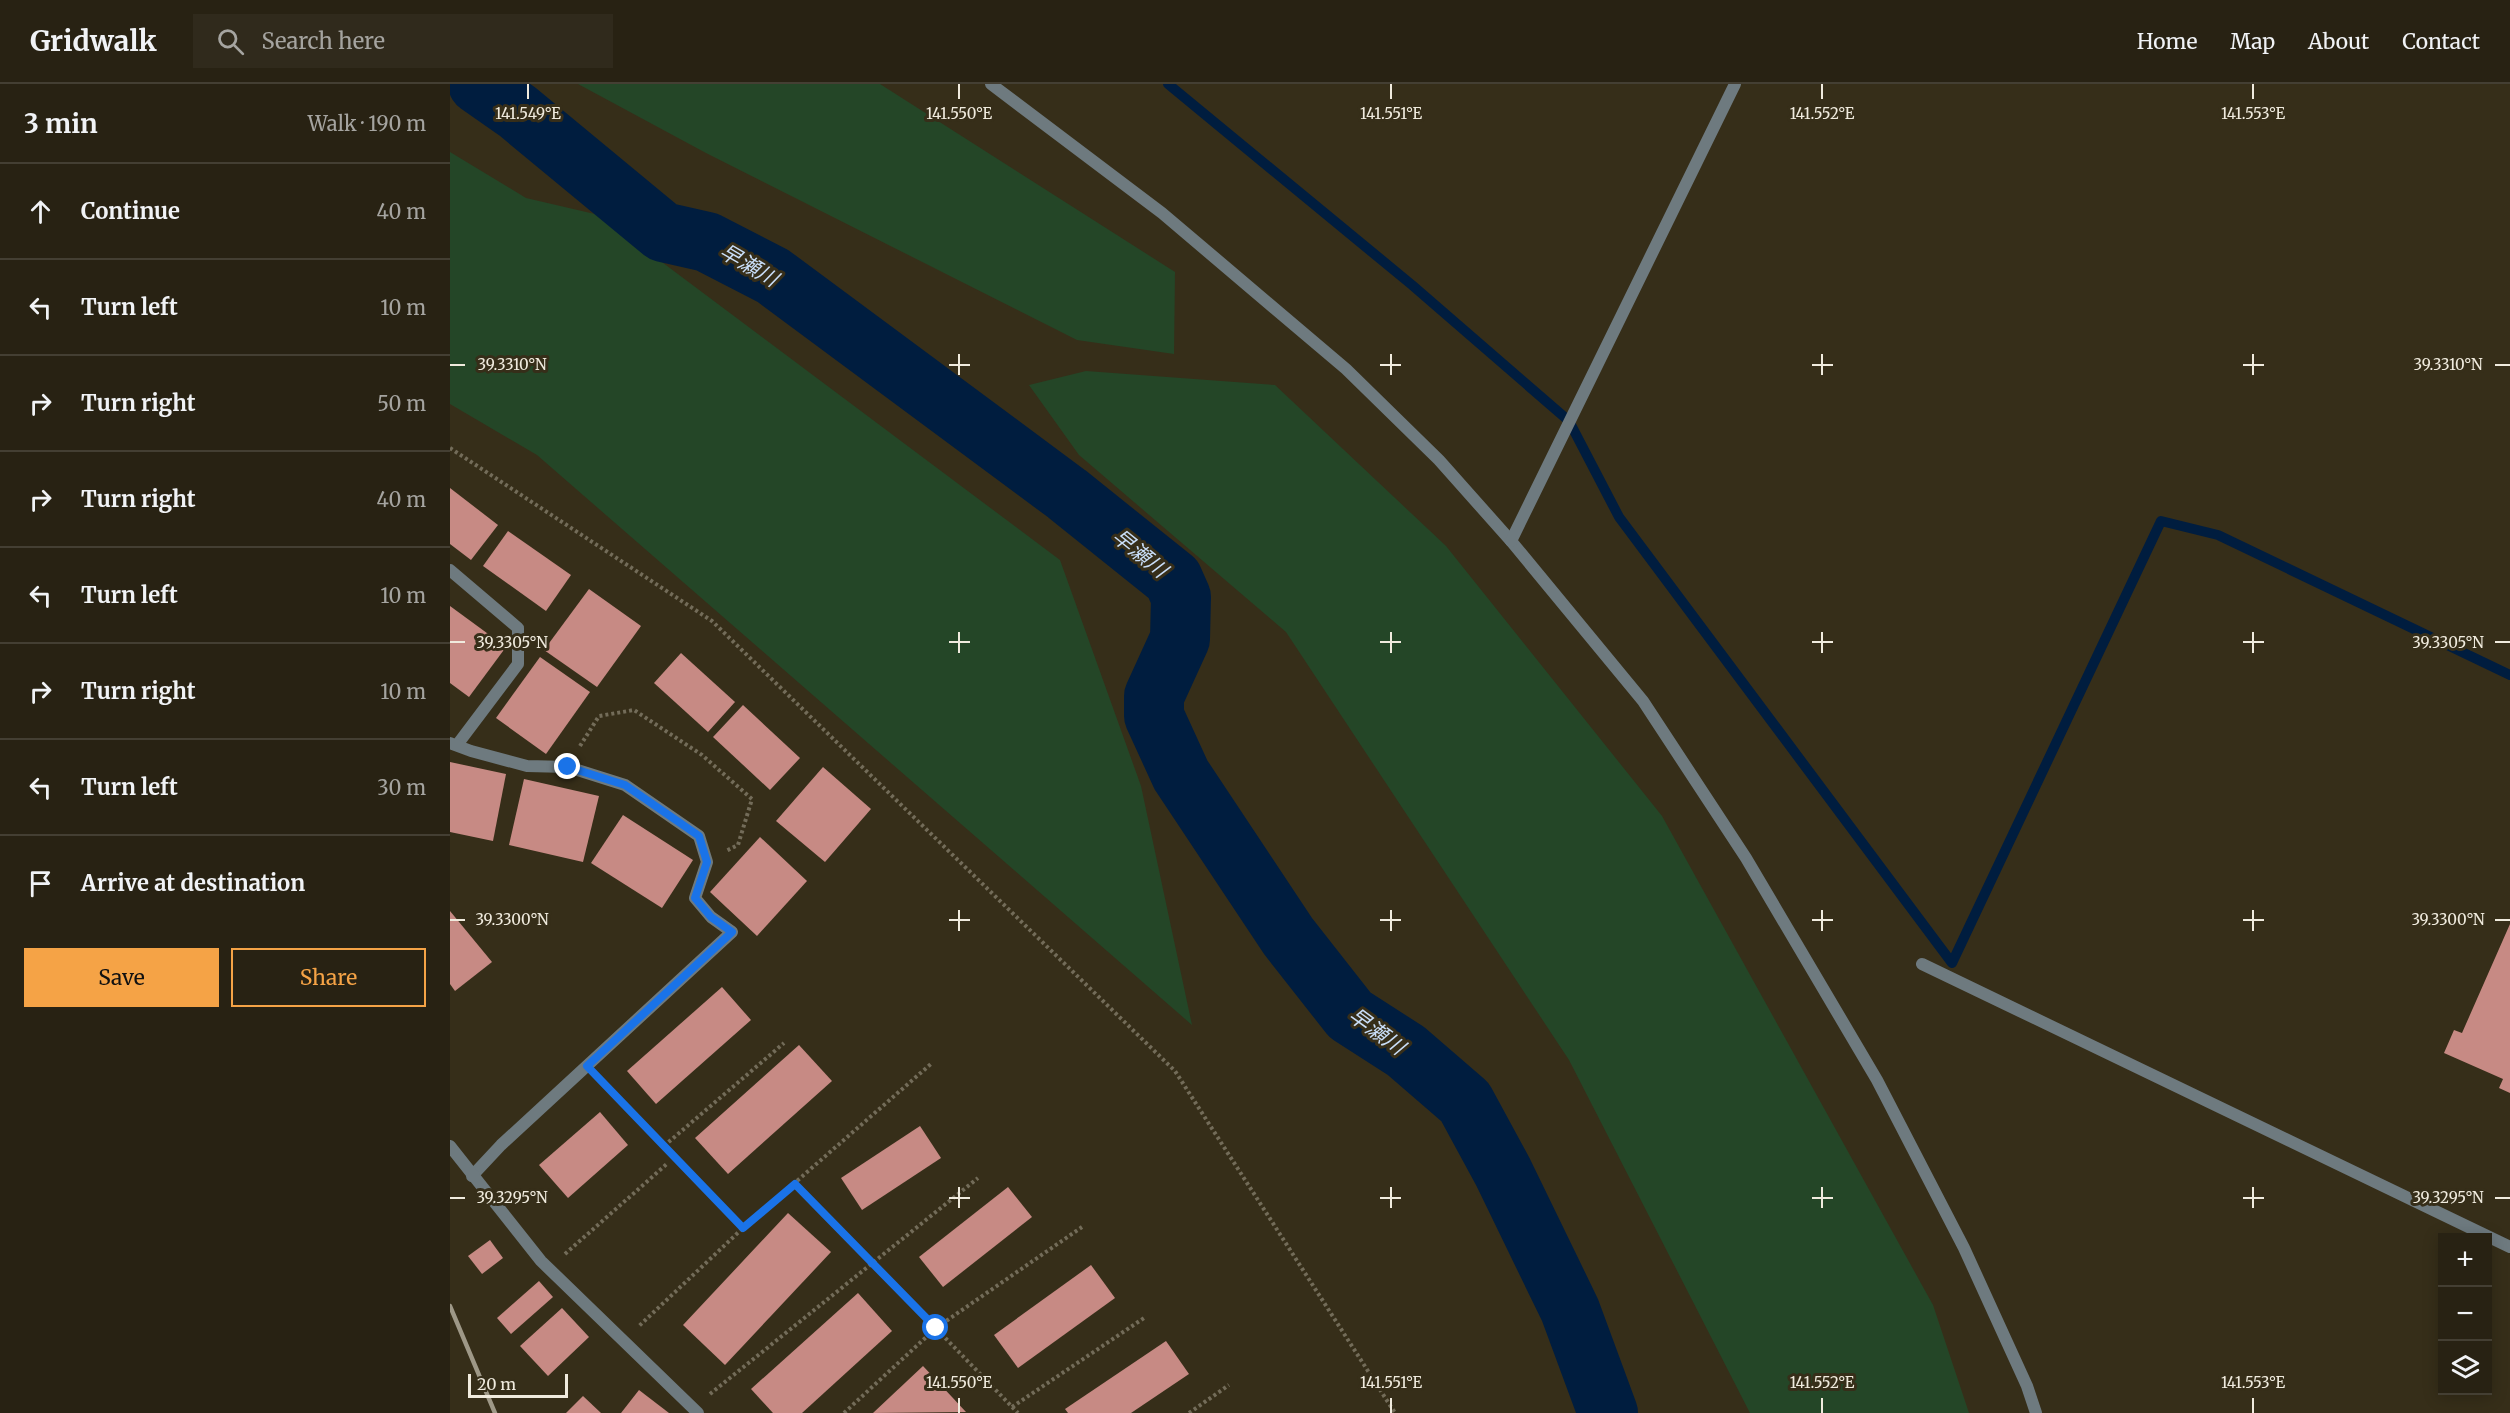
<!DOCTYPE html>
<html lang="en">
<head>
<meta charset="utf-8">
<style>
	:root { --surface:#282213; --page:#302a1c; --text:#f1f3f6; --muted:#a5a4a0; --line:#443f33; --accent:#f5a346 }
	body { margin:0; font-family:Merriweather,"Noto Sans JP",serif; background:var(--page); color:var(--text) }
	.controls { position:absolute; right:18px; bottom:18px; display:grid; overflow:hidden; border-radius:0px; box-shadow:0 3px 15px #0003 }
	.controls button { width:54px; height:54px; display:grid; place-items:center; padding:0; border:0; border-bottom:2px solid var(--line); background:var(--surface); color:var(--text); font:30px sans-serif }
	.scale { position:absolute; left:18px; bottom:15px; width:100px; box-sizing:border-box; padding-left:6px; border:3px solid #f0ebde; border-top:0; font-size:16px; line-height:21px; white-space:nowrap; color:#f0ebde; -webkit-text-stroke:4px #362e19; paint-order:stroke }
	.stop { position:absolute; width:18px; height:18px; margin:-14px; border:4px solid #1a73e8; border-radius:50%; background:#fff }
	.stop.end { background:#1a73e8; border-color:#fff; box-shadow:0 2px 6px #0008 }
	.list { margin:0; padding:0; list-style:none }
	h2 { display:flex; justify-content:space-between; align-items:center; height:78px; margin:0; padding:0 24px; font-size:26px }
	h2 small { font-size:20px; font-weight:400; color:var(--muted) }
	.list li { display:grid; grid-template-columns:39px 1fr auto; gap:18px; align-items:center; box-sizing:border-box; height:96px; padding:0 24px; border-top:2px solid var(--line) }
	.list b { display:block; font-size:22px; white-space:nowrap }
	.list em { font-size:20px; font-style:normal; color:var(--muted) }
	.actions { display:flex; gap:12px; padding:18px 24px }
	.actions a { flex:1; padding:14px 0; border:2px solid var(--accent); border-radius:0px; text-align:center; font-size:21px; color:var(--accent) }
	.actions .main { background:var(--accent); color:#111 }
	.icon { flex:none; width:33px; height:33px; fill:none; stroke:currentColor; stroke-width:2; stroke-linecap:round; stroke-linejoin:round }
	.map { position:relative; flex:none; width:2060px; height:1329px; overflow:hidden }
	header { display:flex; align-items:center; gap:36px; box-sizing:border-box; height:84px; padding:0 30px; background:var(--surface); border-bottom:2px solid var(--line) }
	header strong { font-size:28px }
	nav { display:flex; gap:33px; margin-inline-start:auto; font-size:21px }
	.search { width:420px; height:54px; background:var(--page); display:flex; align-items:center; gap:15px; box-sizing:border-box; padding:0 21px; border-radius:0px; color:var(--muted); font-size:22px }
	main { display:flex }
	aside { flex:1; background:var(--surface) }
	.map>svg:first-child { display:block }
	.green { fill:#244627 }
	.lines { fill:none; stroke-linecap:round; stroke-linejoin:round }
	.stream { stroke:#001d3f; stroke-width:10 }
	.river { stroke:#001d3f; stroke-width:60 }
	.building { fill:#c78a84 }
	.path { stroke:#736c59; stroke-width:4; stroke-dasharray:3 3; stroke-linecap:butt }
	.service { stroke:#6e7a7f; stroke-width:12 }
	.minor { stroke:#6e7a7f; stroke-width:12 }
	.tertiary { stroke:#6e7a7f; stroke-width:12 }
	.rail { stroke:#9e9887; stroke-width:4.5 }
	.route { stroke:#1a73e8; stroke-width:8 }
	.ticks { fill:none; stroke:#f0ebde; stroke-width:2 }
	.labels { text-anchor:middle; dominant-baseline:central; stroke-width:6; stroke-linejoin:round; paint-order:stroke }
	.water-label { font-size:21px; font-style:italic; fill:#c9def8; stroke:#362e19 }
	.ticks-label { font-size:15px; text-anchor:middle; fill:#f0ebde; stroke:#362e19; stroke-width:6; stroke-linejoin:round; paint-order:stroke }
</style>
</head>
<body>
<header>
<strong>Gridwalk</strong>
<div class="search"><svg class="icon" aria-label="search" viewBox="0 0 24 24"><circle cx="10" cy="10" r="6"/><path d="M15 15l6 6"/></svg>Search here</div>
<nav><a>Home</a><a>Map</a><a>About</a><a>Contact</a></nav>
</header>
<main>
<aside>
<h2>3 min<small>Walk · 190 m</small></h2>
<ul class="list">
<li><svg class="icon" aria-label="ahead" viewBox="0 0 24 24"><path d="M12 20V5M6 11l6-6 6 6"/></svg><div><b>Continue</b></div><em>40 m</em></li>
<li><svg class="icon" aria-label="left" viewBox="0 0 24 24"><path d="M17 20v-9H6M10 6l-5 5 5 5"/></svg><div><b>Turn left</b></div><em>10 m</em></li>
<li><svg class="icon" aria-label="right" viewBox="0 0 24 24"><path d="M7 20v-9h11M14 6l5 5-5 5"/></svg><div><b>Turn right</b></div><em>50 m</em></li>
<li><svg class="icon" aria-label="right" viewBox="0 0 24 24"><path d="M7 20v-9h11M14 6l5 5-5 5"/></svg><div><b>Turn right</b></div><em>40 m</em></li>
<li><svg class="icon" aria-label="left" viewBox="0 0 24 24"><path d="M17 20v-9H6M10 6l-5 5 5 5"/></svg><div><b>Turn left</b></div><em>10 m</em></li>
<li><svg class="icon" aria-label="right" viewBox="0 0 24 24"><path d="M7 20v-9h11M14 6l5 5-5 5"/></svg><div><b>Turn right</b></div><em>10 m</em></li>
<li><svg class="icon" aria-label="left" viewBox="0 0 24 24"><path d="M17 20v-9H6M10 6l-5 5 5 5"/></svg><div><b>Turn left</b></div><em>30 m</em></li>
<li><svg class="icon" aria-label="arrive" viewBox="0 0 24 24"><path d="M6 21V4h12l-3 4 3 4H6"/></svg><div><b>Arrive at destination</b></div></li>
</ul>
<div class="actions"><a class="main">Save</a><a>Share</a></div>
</aside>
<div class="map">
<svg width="2060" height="1329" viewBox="0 0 2060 1329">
	<rect width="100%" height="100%" fill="#362e19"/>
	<g class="green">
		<polygon points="128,0 430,0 725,188 724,270 627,256 256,69"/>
		<polygon points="0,68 76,114 149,131 610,476 691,702 742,941 87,371 0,320"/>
		<polygon points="636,287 825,301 996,462 1212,732 1483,1221 1519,1329 1300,1329 1119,976 836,548 629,371 579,301"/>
	</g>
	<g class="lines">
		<polyline class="stream" points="718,0 962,201 1119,337 1169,433 1502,879 1711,437 1768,451 2060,591"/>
		<polyline class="river" points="28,0 68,28 213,148 257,158 323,192 617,410 723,495 731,513 730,555 704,612 704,632 731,691 838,852 900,931 956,967 1015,1018 1053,1088 1120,1226 1158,1329"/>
	</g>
	<g class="building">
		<polygon points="0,404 48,441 21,476 0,460"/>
		<polygon points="58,447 121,491 96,527 33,482"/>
		<polygon points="139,505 191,542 147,603 94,566"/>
		<polygon points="0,522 56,563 19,613 0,599"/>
		<polygon points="231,569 285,618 258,648 204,599"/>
		<polygon points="90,573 140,608 96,670 46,634"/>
		<polygon points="293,621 350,674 320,706 263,653"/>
		<polygon points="0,678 56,690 43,757 0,748"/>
		<polygon points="373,683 421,725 375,778 326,737"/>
		<polygon points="74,695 149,712 133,778 59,761"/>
		<polygon points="173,731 243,776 212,824 141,779"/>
		<polygon points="310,753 357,797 307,852 260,808"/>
		<polygon points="0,827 42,878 5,907 0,900"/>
		<polygon points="2060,840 2060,1009 2049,1004 2053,995 1994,969 2004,946 2012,949"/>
		<polygon points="272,903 301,936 206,1020 177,987"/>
		<polygon points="349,961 382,997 278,1090 245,1054"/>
		<polygon points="150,1028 178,1061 118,1114 89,1081"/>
		<polygon points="470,1042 491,1074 412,1126 391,1094"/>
		<polygon points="558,1103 582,1133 493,1203 469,1173"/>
		<polygon points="338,1129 381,1168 275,1281 233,1241"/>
		<polygon points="40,1156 53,1174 32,1190 18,1172"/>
		<polygon points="641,1181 665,1214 568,1284 544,1251"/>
		<polygon points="89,1197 103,1213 61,1250 47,1234"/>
		<polygon points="408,1209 442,1247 352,1329 323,1329 301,1305"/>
		<polygon points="112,1224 139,1253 98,1292 70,1262"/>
		<polygon points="716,1257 739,1290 681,1329 618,1329 615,1325"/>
		<polygon points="473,1282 516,1328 423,1329"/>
		<polygon points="189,1306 219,1329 171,1329"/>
		<polygon points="133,1312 151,1329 116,1329"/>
	</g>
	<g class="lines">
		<g class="path">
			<polyline points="0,364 262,537 725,987 945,1329"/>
			<polyline points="130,662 149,632 184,626 252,671 302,715 288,761 276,767"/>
			<polyline points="152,998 293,1144 189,1242"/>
			<polyline points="214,1062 334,959"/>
			<polyline points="345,1099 568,1329"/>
			<polyline points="293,1144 482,979"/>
			<polyline points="115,1170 218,1079"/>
			<polyline points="260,1310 528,1094"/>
			<polyline points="562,1323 694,1234"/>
			<polyline points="394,1329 486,1244 632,1143"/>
			<polyline points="739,1329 779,1301"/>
		</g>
		<g class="service">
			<polyline points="0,486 68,544 68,580 7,661"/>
			<polyline points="0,659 21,667 77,682 118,683 175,701 249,752 257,778 245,814 261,833 282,848 51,1061 22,1092"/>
		</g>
		<g class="minor">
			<polyline points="541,0 712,129 896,285 989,376 1061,457 1193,617 1296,774 1427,996 1514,1164 1577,1302 1586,1329"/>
			<polyline points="1061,457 1285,0"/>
			<polyline points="1472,880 2060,1163"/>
		</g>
		<polyline class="tertiary" points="0,1062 91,1177 248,1329"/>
		<polyline class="rail" points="0,1222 45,1329"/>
	</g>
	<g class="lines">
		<polyline class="route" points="118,683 175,701 249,752 257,778 245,814 261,833 282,848 137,982 293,1144 345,1100 486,1244"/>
	</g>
	<path class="ticks" d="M78,0V15M509,0V15M941,0V15M1372,0V15M1803,0V15M509,270V291M941,270V291M1372,270V291M1803,270V291M0,281H15M499,281H520M930,281H951M1362,281H1383M1793,281H1814M2045,281H2060M509,548V569M941,548V569M1372,548V569M1803,548V569M0,558H15M499,558H520M930,558H951M1362,558H1383M1793,558H1814M2045,558H2060M509,826V847M941,826V847M1372,826V847M1803,826V847M0,836H15M499,836H520M930,836H951M1362,836H1383M1793,836H1814M2045,836H2060M509,1103V1124M941,1103V1124M1372,1103V1124M1803,1103V1124M0,1114H15M499,1114H520M930,1114H951M1362,1114H1383M1793,1114H1814M2045,1114H2060M509,1314V1329M941,1314V1329M1372,1314V1329M1803,1314V1329"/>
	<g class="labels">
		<g class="water-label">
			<text transform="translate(299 181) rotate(30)">早瀬川</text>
			<text transform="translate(690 469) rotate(39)">早瀬川</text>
			<text transform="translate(927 947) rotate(36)">早瀬川</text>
		</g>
	</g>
	<g class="ticks-label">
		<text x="78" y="35">141.549°E</text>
		<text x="509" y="35">141.550°E</text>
		<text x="941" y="35">141.551°E</text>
		<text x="1372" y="35">141.552°E</text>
		<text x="1803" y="35">141.553°E</text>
		<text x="62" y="286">39.3310°N</text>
		<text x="1998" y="286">39.3310°N</text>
		<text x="62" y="564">39.3305°N</text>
		<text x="1998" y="564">39.3305°N</text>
		<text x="62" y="841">39.3300°N</text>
		<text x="1998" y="841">39.3300°N</text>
		<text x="62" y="1119">39.3295°N</text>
		<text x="1998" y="1119">39.3295°N</text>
		<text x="509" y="1304">141.550°E</text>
		<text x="941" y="1304">141.551°E</text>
		<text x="1372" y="1304">141.552°E</text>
		<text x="1803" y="1304">141.553°E</text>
	</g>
</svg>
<div class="controls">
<button>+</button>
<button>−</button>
<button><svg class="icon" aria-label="layers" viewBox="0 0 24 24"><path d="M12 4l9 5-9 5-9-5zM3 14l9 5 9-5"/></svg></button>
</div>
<div class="scale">20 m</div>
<div class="stop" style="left:486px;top:1244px"></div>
<div class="stop end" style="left:118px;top:683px"></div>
</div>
</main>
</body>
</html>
